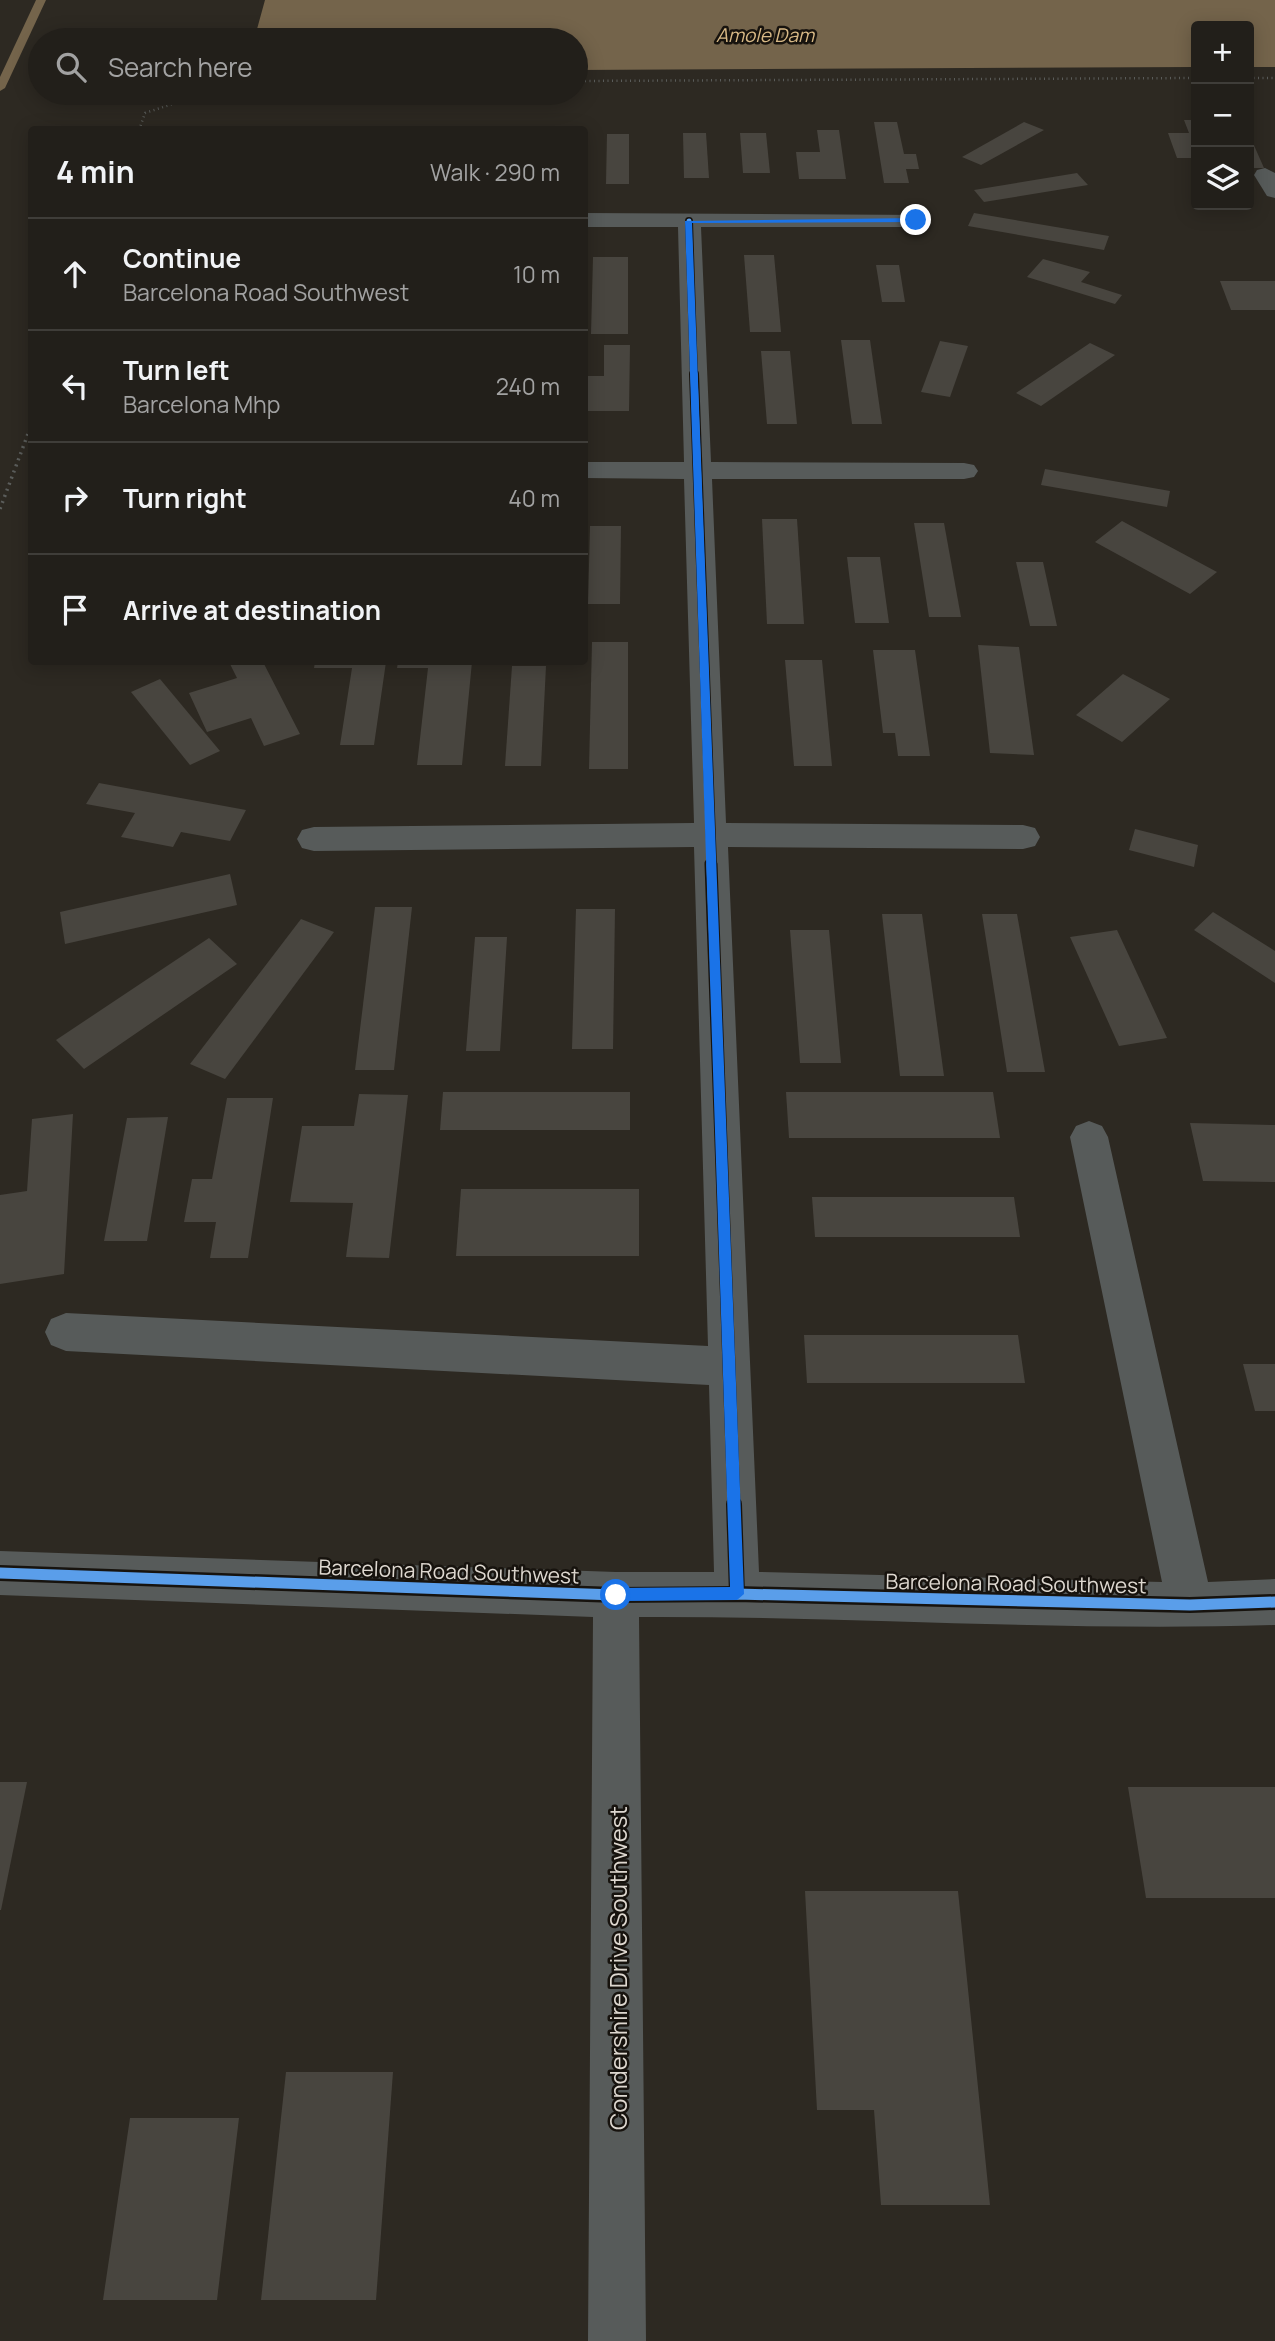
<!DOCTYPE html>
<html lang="en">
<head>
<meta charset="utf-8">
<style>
	:root { --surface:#221f1a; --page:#2e2c27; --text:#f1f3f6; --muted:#a2a2a2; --line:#3f3d39 }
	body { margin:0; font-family:Manrope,sans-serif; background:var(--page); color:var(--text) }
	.controls { position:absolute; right:21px; top:21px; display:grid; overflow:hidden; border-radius:7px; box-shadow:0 4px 18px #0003 }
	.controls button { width:63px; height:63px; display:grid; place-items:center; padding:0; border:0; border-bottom:2px solid var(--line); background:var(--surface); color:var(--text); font:35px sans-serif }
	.stop { position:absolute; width:21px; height:21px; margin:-16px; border:5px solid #1a73e8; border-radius:50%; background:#fff }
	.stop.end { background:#1a73e8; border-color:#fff; box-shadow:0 2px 7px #0008 }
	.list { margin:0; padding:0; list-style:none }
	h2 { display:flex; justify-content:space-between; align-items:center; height:91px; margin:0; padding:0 28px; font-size:30px }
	h2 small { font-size:23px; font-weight:400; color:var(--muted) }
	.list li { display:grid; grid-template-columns:46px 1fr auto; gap:21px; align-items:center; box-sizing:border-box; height:112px; padding:0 28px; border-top:2px solid var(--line) }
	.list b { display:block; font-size:26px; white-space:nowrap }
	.list p { margin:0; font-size:23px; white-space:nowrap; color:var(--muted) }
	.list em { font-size:23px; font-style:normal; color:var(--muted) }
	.icon { flex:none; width:38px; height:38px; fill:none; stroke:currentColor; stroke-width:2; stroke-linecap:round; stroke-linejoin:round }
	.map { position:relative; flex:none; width:1275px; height:2341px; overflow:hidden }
	.search { position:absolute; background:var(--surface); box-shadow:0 4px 18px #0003; left:28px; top:28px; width:560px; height:77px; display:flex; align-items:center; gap:18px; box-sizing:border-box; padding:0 24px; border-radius:38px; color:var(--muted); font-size:26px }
	.panel { position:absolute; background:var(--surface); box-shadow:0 4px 18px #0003; left:28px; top:126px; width:560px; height:539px; border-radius:7px }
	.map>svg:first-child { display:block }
	.water { fill:#74644b }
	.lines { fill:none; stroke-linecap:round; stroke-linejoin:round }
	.stream { fill:#74644b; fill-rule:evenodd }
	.building { fill:#48453f }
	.path-far1 { stroke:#5b5d5b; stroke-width:2.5; stroke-dasharray:1 3.5; stroke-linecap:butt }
	.path { stroke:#5b5d5b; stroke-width:3.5; stroke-dasharray:2 4.5; stroke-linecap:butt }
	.minor { fill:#575b5a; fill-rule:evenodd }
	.cycleway-far3-casing { stroke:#17130e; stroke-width:8 }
	.cycleway-far2-casing { stroke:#17130e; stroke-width:10 }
	.cycleway-far1-casing { stroke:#17130e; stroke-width:13 }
	.cycleway-casing { stroke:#17130e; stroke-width:16 }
	.cycleway-far3 { stroke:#5a9eea; stroke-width:5 }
	.cycleway-far2 { stroke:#5a9eea; stroke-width:7 }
	.cycleway-far1 { stroke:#5a9eea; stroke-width:9 }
	.cycleway { stroke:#5a9eea; stroke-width:11 }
	.route { fill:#1a73e8 }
	.labels { text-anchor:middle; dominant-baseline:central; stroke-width:5; stroke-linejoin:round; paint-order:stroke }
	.far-water-label { font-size:19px; font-style:italic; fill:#d8b986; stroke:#17130e }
	.street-label { font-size:21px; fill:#ded8d0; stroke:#17130e }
	.near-street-label { font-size:24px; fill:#ded8d0; stroke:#17130e }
</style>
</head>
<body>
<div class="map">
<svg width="1275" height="2341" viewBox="0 0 1275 2341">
	<rect width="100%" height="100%" fill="#2d2922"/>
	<polygon class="water" points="265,0 1275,0 1275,67 1249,67 1249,26 1196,26 1196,67 576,70 576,40 254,40"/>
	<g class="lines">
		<polygon class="stream" points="36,0 46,0 5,88 0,91 0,77"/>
	</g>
	<g class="building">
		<polygon points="1184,120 1196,120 1196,158 1177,158 1168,133 1189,133"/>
		<polygon points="874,122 897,122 904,154 916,154 919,169 906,169 909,183 884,183"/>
		<polygon points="1024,122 1044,130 981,165 962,157"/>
		<polygon points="817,130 839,130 846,179 799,179 796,152 820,152"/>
		<polygon points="683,133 706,133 709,178 684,178"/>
		<polygon points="740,133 766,133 770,173 743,173"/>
		<polygon points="607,134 629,134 629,184 606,184"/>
		<polygon points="1249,134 1264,168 1249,168"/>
		<polygon points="1077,173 1088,185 984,202 974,190"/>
		<polygon points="974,213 1109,236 1104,250 968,226"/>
		<polygon points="744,255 774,255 781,332 750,332"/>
		<polygon points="593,257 628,257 628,334 591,334"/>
		<polygon points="1043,259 1090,272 1081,282 1122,295 1115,304 1027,277"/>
		<polygon points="876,265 899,265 905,302 882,302"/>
		<polygon points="1220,281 1275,281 1275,310 1231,310"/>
		<polygon points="841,340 870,340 882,424 852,424"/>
		<polygon points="940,341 968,346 950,397 921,392"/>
		<polygon points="1090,343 1115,355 1041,406 1016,393"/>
		<polygon points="604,345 630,345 629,411 584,411 584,376 604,376"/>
		<polygon points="761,351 790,351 797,424 767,424"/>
		<polygon points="1045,469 1170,491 1167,507 1041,485"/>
		<polygon points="762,519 797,519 804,624 767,624"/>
		<polygon points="1122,521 1217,572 1190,594 1095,542"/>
		<polygon points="914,523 944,523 961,617 929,617"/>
		<polygon points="590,526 621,526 620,604 588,604"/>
		<polygon points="847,557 880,557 889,623 855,623"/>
		<polygon points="1016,562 1043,562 1057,626 1030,626"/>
		<polygon points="592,642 628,642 628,769 589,769"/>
		<polygon points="978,645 1019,647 1034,755 990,753"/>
		<polygon points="873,650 915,650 930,756 898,756 895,733 883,733"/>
		<polygon points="785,660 822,660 832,766 794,766"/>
		<polygon points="229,662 263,662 300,734 264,746 251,718 207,732 189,693 237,678"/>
		<polygon points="315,662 386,662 374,745 340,745 352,668 314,668"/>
		<polygon points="398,662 472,662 462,765 417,765 428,668 397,668"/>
		<polygon points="512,666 546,666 541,766 505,766"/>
		<polygon points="1123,674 1170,699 1122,742 1076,715"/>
		<polygon points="160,679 220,751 190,765 131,692"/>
		<polygon points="99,783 246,810 230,841 181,832 173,847 121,837 135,813 86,804"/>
		<polygon points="1135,829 1198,845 1194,867 1129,850"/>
		<polygon points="230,874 237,905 65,944 60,912"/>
		<polygon points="375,907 412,907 394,1070 355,1070"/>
		<polygon points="576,909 615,909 613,1049 572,1049"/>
		<polygon points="1213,912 1275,951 1275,983 1194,930"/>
		<polygon points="882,914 922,914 944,1076 900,1076"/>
		<polygon points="982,914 1017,914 1045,1072 1007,1072"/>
		<polygon points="301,919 334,932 225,1079 190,1064"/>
		<polygon points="790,930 829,930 841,1063 800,1063"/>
		<polygon points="1117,930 1167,1038 1119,1046 1070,937"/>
		<polygon points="475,937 507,937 500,1051 466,1051"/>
		<polygon points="209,938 237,964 84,1069 56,1040"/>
		<polygon points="443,1092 630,1092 630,1130 440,1130"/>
		<polygon points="786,1092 993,1092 1000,1138 789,1138"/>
		<polygon points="359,1094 408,1095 389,1258 346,1257 353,1203 290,1202 302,1126 354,1126"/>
		<polygon points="227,1098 273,1098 248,1258 210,1258 216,1222 184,1222 192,1179 212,1179"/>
		<polygon points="73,1114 64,1274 0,1284 0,1195 27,1191 32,1119"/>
		<polygon points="168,1117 147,1241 104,1241 127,1118"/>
		<polygon points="1190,1123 1275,1125 1275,1182 1203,1181"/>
		<polygon points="461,1189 639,1189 639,1256 456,1256"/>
		<polygon points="812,1197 1014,1197 1020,1237 815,1237"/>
		<polygon points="804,1335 1018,1335 1025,1383 807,1383"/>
		<polygon points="1243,1364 1275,1364 1275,1411 1255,1411"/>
		<polygon points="0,1782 27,1782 1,1910 0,1910"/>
		<polygon points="1128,1787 1275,1787 1275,1898 1146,1898"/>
		<polygon points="805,1891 958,1891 990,2205 881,2205 874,2110 817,2110"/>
		<polygon points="286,2072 393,2072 376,2300 261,2300"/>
		<polygon points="130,2118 239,2118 217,2300 103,2300"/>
	</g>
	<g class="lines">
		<g class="path-far1">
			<polyline points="1249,78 1275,78"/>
			<polyline points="576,81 1196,78"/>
			<polyline points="139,130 145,113 206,93"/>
		</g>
		<polyline class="path" points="0,509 32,423"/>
		<g class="minor">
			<polygon points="1265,168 1275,173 1275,198 1267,196 1254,175 1257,170"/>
			<path d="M584,213L924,215L928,220L924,225L916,227H701L711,462L964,463L974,465L978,471L974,477L964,479H712L726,823L1023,825L1035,828L1040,837L1035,846L1023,849L728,847L759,1572L1162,1582L1070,1137L1076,1126L1089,1121L1102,1126L1108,1137L1208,1582L1275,1579V1625C1063,1632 851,1616 639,1617L646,2341H588L593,1617L0,1595V1551L616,1572H714L709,1385L66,1351L51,1345L45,1332L51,1319L66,1313L708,1346L694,847L314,851L302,848L297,839L302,830L314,827L694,823L684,479L584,478V462H684L678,227H584Z"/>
		</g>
		<g class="cycleway-far3-casing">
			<polyline id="cycleway-far3" points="689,221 694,376"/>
		</g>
		<g class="cycleway-far2-casing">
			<polyline id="cycleway-far2" points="694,374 712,866"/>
		</g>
		<g class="cycleway-far1-casing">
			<polyline id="cycleway-far1" points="711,864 734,1506"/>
		</g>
		<g class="cycleway-casing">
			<g id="cycleway">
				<polyline points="734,1504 737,1594"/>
				<polyline points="0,1573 616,1595 737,1594 1190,1605 1275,1602"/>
			</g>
		</g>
		<use href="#cycleway-far3" class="cycleway-far3"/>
		<use href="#cycleway-far2" class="cycleway-far2"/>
		<use href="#cycleway-far1" class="cycleway-far1"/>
		<use href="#cycleway" class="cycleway"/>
	</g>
	<polygon class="route" points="916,218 918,222 692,223 744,1594 737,1600 616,1601 610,1595 616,1588 730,1587 685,221"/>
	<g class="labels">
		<g class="far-water-label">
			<text x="765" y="35">Amole Dam</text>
		</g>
		<g class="street-label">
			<text transform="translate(449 1571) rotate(2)">Barcelona Road Southwest</text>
			<text transform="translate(1016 1583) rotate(1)">Barcelona Road Southwest</text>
		</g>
		<g class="near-street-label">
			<text transform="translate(617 1968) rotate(-90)">Condershire Drive Southwest</text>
		</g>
	</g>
</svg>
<div class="controls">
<button>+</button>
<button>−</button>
<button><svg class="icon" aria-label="layers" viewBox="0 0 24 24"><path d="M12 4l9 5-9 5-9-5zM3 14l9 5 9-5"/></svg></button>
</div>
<div class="stop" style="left:616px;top:1595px"></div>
<div class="stop end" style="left:916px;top:220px"></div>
<div class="search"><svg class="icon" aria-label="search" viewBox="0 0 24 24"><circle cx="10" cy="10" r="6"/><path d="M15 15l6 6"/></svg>Search here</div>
<section class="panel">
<h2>4 min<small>Walk · 290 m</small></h2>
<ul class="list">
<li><svg class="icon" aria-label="ahead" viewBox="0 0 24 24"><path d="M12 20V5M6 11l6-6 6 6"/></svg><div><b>Continue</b><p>Barcelona Road Southwest</p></div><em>10 m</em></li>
<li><svg class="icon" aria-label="left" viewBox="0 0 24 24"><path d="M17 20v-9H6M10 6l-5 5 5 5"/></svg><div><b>Turn left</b><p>Barcelona Mhp</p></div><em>240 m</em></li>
<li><svg class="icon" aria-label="right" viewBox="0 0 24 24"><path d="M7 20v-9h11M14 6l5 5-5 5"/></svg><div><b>Turn right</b></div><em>40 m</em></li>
<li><svg class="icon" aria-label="arrive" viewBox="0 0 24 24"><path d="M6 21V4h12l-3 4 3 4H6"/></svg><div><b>Arrive at destination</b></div></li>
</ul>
</section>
</div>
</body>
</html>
